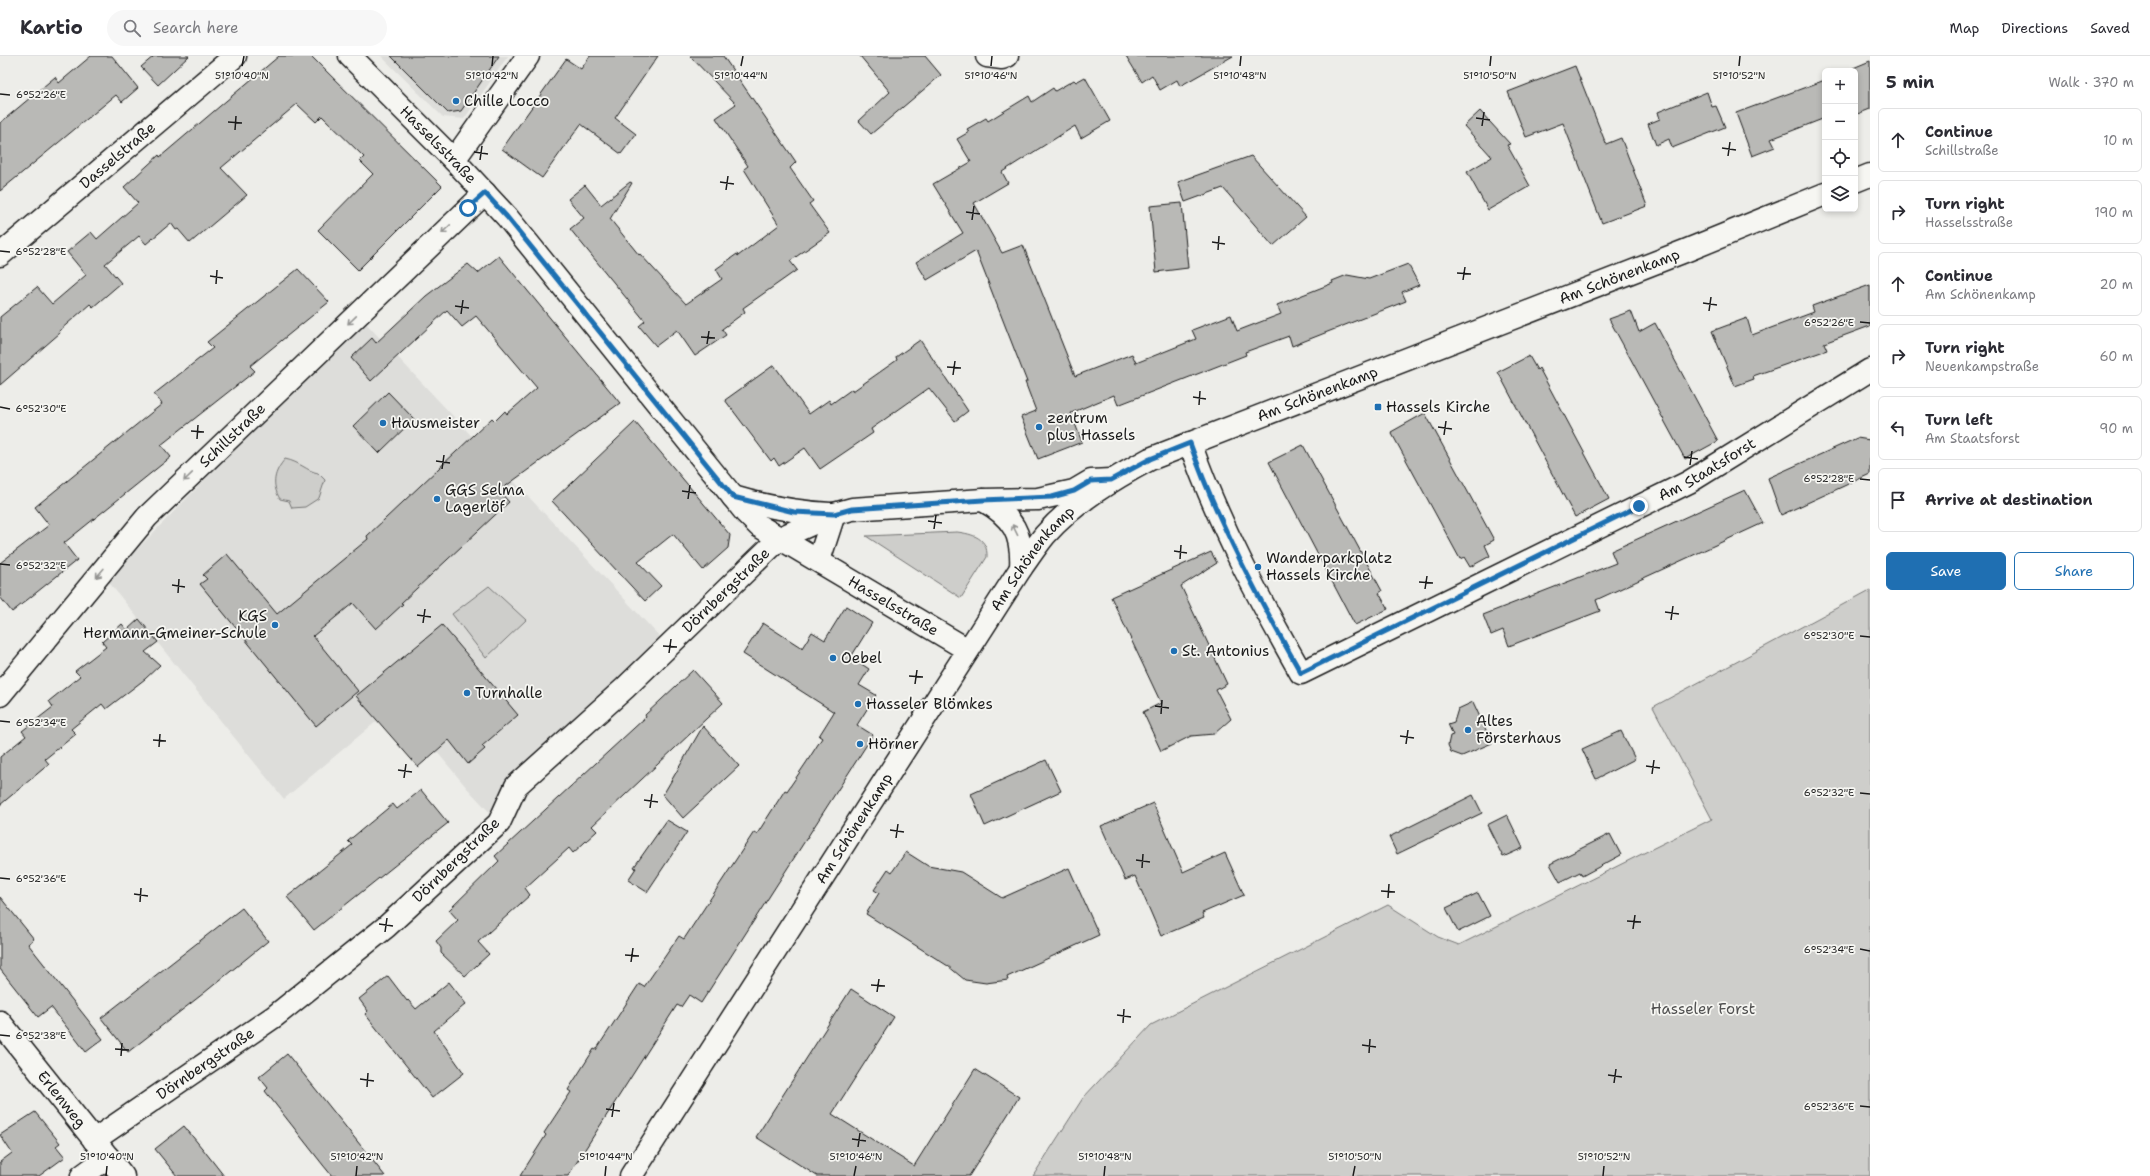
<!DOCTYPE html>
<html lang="en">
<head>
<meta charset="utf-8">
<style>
	:root { --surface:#fff; --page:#f7f7f7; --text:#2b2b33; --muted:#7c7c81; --line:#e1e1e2; --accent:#1f6fb2 }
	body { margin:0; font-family:"Shantell Sans",sans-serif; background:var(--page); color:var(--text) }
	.controls { position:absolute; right:12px; top:12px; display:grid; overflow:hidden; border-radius:6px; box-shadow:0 2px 6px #0003 }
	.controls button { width:36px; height:36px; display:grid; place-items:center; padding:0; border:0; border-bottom:1px solid var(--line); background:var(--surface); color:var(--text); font:20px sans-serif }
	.stop { position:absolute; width:12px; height:12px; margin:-9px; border:3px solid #1f6fb2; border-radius:50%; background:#fff }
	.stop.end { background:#1f6fb2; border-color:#fff; box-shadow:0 1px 4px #0008 }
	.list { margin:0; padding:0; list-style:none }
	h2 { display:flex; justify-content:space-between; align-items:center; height:52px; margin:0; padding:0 16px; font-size:17px }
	h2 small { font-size:13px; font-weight:400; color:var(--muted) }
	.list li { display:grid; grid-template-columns:26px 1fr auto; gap:12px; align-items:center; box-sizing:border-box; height:64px; margin:0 8px 8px; padding:0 8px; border:1px solid var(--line); border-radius:6px }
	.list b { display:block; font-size:15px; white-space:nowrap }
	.list p { margin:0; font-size:13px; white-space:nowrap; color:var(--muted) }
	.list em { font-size:13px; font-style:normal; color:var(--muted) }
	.actions { display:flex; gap:8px; padding:12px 16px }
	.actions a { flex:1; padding:9px 0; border:1px solid var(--accent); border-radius:6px; text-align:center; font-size:14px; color:var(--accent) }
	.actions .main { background:var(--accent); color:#fff }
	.icon { flex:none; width:22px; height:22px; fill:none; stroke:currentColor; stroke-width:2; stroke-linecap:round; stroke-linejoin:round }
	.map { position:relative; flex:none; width:1870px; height:1120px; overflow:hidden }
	header { display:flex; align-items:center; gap:24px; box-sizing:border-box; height:56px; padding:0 20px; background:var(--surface); border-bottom:1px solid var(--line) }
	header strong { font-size:19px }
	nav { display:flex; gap:22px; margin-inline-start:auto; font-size:14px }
	.search { width:280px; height:36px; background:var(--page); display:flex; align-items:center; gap:10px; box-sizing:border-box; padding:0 14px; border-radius:22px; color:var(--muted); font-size:15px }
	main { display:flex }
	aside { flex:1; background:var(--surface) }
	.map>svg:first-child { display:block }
	.built { fill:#ddddda }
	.green { fill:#cececb; stroke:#757574 }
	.building { fill:#b9b9b6; stroke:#1c1c1c }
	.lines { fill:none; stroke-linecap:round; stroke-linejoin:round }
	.minor-casing { stroke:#1c1c1c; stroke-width:25 }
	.major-casing { stroke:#1c1c1c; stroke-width:25 }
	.minor { stroke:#f6f6f2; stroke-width:22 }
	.major { stroke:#f6f6f2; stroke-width:22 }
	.oneway { stroke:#949492 }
	.route { stroke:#1f6fb2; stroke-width:5 }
	.ticks { fill:none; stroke:#1c1c1c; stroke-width:1.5 }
	.poi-dot { fill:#1f6fb2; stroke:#f6f6f2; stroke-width:1.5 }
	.labels { text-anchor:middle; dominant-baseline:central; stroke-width:3.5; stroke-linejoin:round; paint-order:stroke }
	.poi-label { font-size:15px; fill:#1c1c1c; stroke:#f6f6f2; text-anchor:start }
	.street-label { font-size:15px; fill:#1c1c1c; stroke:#f6f6f2 }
	.park-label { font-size:15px; fill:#515151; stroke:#f6f6f2 }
	.ticks-label { font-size:10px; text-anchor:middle; fill:#1c1c1c; stroke:#f6f6f2; stroke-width:3.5; stroke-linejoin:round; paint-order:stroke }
</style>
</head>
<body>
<header>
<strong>Kartio</strong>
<div class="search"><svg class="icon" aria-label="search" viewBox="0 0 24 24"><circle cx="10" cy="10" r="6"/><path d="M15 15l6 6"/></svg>Search here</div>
<nav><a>Map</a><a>Directions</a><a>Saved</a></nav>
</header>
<main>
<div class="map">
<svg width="1870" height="1120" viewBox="0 0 1870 1120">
	<rect width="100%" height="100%" fill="#edede9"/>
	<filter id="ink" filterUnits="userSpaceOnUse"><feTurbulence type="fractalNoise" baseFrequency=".025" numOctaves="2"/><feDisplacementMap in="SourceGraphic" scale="8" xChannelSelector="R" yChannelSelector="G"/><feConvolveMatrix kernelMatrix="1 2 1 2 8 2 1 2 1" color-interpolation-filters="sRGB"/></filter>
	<g filter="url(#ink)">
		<g class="built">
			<polygon points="381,0 508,0 464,63 443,61"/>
			<polygon points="362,263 661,582 494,761 467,732 397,648 284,743 107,524"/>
		</g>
		<g class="green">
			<path d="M285,403C300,406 307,415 318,417L325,424L319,442L305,451L292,452L289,445L280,443C271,428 274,416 285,403Z"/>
			<path d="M957,476C973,478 988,482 987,501L961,542L866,480Z"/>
			<polygon points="489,530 526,564 486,602 452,558"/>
			<polygon points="1870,534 1870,1120 1033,1120 1083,1042 1151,969 1388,849 1438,881 1459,889 1712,763 1653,651"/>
		</g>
		<g class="building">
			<polygon points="91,0 112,0 138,32 122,46 116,39 0,135 0,67 55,21 59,27"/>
			<polygon points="154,0 189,0 158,29 141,11"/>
			<polygon points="279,0 311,0 442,130 358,214 318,174 373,118 360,105 364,101 322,60 316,66 297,48 221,112 247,139 190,187 178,173 176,174 171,167 146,188 139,180 105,208 121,227 93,251 90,248 59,275 60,277 0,329 0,261 37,231 52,248 86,219 67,196 91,176 97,183 138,147 124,131 159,99 160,101"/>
			<polygon points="391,0 499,0 461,55 448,57"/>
			<polygon points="590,0 658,0 615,62 636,78 621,98 581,68 542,122 502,93 566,3 581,13"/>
			<polygon points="690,0 723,0 796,106 790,112 813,145 809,148 830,177 790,205 797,214 743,252 745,256 722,273 726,279 695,300 677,274 656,290 639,270 645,265 570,173 584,162 568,143 585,129 601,149 630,126 632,127 610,163 639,199 640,198 686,248 722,223 716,213 737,198 738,200 779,169 744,113 748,110 716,62 736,48"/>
			<polygon points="860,0 925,0 941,19 871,78 859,65 890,36"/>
			<polygon points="1126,0 1233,0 1180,30 1177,24 1160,34 1152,19 1142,26"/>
			<polygon points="1870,5 1870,53 1855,59 1855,15 1846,15"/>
			<polygon points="1575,10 1606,88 1621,82 1647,150 1602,167 1563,67 1526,81 1508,36"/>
			<polygon points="1085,21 1110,65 1081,82 1075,70 1002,116 1008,127 974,147 1002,197 1023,189 1075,320 1132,298 1136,307 1196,283 1192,274 1231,259 1237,275 1281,258 1277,249 1333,227 1332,225 1347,219 1369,223 1408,208 1419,229 1402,236 1406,245 1292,290 1289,280 1245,296 1246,299 1118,349 1114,339 1071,357 1082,386 1038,403 1021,361 1036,355 1025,326 1027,326 976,195 927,224 916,206 963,177 933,128 971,106 957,83 969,76 967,73 986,62 988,65 1029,40 1032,46 1053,32 1055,35 1074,24 1076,26"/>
			<polygon points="1825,24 1825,62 1771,83 1775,91 1752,100 1736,57"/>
			<polygon points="1707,36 1712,51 1716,50 1725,71 1672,92 1669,83 1656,89 1648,68 1660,63 1658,56"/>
			<polygon points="1480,55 1510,88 1507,89 1530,130 1488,154 1467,116 1492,101 1464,70"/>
			<polygon points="1251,100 1306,161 1273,190 1223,132 1185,146 1178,126"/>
			<polygon points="1182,147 1188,212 1156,216 1150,150"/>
			<polygon points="499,200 620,347 499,435 509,446 401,547 403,548 376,573 353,547 313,580 358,635 316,670 200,528 207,523 203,519 227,498 277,558 368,483 367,480 492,362 495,365 505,355 507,358 537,332 476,260 462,271 447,254 371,325 351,302 372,282 376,287 426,240 468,208 478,217"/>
			<polygon points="298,213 329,246 250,310 255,315 161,389 171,401 64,487 77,504 12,556 0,541 0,507 49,469 35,451 162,348 154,338 213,292 207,286"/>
			<polygon points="1870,229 1870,270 1824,287 1827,294 1753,320 1754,323 1735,330 1712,275 1747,262 1752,279 1814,256 1812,250"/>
			<polygon points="1631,255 1639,276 1655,267 1718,385 1685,403 1609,263"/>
			<polygon points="920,284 968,355 955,365 929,332 871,373 873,377 820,413 805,392 779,410 774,402 771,405 725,344 774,309 809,358 829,344 831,348 852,333 853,335 897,304 896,301"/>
			<polygon points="1529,300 1537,314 1539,312 1609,443 1575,461 1498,316"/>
			<polygon points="388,336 414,363 379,397 353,370"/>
			<polygon points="1425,357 1494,484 1485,489 1490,500 1470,511 1464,501 1460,503 1391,376"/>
			<polygon points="635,366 730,479 728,492 703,514 673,478 638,506 661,530 645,545 552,445"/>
			<polygon points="1857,382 1870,384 1870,418 1781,459 1768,422"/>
			<polygon points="1303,389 1382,535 1379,537 1388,553 1355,569 1269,406"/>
			<polygon points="1745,434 1763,467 1596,544 1600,555 1509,590 1503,574 1491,579 1483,559 1616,507 1611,495"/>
			<polygon points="1211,496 1217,507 1181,530 1227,628 1216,634 1231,663 1214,678 1191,680 1161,695 1143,656 1161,647 1111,541"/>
			<polygon points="846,550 872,567 851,601 869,613 859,629 876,639 857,669 873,679 701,947 689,939 681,951 677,949 568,1120 520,1120 546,1079 544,1077 571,1036 568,1034 594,993 596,994 639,928 644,931 679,880 684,883 754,776 757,778 785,734 787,735 806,707 822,682 819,680 834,656 743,598 763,567 802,592 812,576 825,584"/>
			<polygon points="139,563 158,586 145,596 160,609 145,623 106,653 102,648 71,673 76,678 45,703 49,708 0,749 0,701 26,680 22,675 53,651 49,645 80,620 75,615 106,591 102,586 122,568 127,574"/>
			<polygon points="442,569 518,659 482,690 485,693 468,708 449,684 418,711 356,640"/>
			<polygon points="693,614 723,647 592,770 597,775 573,797 569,792 525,832 530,839 478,886 489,898 465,920 441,897 441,892 436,885 458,864 449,854 499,805 495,800 646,661 645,659"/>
			<polygon points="1473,646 1492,687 1462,700 1451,696 1448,689 1450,680 1453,679 1448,668 1454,666 1458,653"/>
			<polygon points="703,670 739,710 683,762 663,739"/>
			<polygon points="1621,675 1635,703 1596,723 1582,693"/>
			<polygon points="1046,704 1061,735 985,770 971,738"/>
			<polygon points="421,734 448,767 314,874 287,841 352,789 348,785 393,748 397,753"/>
			<polygon points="1473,739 1482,757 1397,798 1389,781"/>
			<polygon points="1153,747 1183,816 1225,797 1244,839 1202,857 1204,862 1161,880 1135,820 1125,824 1101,770"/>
			<polygon points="1507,759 1523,792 1503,801 1487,769"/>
			<polygon points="667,764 687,776 647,836 628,824 636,812 634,811"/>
			<polygon points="1610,778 1621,799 1582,820 1580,816 1560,826 1550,808"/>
			<polygon points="906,796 928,810 961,816 1002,842 1069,812 1099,879 1007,921 1008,924 986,927 965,924 948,910 866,858 879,837 874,834 888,813 892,816"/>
			<polygon points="1478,837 1490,860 1458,876 1446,852"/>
			<polygon points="0,841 34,883 28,888 103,983 86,996 51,951 38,961 0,913"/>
			<polygon points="242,852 268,885 204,937 128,996 101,962"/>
			<polygon points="388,920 407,945 408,944 416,953 449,926 466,948 434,975 464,1017 432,1042 365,958 368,955 359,943"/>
			<polygon points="851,933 894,961 832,1058 851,1070 914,1110 975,1013 1019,1041 969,1120 817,1120 756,1081"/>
			<polygon points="287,998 314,1031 385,1120 332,1120 323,1109 265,1035 268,1032 259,1021"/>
			<polygon points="35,1056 60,1087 56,1090 65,1101 39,1120 0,1120 0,1106 12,1097 0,1079"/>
			<polygon points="184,1070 206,1097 224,1120 177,1120 155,1093"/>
		</g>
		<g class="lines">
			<g class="minor-casing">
				<g id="minor">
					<path id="s1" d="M350,0L454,104L507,161L746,457L759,470L968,594"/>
					<polyline points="987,0 1002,2 1007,0"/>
					<polyline points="454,104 528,0"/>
					<path id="s2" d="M0,199L235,0"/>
					<path id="s3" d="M1190,387C1218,467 1259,543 1301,617L1689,426L1870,314"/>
					<path d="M733,441C766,451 797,456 830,458"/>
					<path d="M983,444C1013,461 1023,478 1021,512"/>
					<polyline points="819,504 834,458"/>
					<path id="s4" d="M0,639L147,461L485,137"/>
					<path id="s5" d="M0,966L123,1120"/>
					<path id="s6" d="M94,1084L275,960L386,871L499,767L516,730L625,632L780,482L834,458L852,453L983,444L1038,443L1074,435L1091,425L1111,424"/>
					<polyline points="82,1120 108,1101"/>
				</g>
			</g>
			<g class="major-casing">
				<g id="major">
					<polyline points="1855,125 1870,119"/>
					<path id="s7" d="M631,1120L1021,512C1029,501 1036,490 1045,479C1073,447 1113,423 1150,403L1685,195L1825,138"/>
				</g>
			</g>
			<use href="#minor" class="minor"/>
			<use href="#major" class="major"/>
		</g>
		<defs><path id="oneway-shaft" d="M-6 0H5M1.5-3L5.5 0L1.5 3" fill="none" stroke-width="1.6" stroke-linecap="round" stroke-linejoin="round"/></defs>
		<g class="oneway">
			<use href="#oneway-shaft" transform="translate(446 173) rotate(136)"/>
			<use href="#oneway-shaft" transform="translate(352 264) rotate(136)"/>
			<use href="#oneway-shaft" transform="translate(188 421) rotate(136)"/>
			<use href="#oneway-shaft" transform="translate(1015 474) rotate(-116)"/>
			<use href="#oneway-shaft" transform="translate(100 517) rotate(130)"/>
		</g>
	</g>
	<g class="lines" filter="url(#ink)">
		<path class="route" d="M468,152L485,137L507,161L733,441L794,456L834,458L852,453L983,444L1052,441L1074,435L1091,425L1111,424L1150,403L1190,387C1218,467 1259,543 1301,617L1639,450"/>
	</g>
	<path class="ticks" d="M242,10L244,0M492,10L493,0M741,10L743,0M991,10L992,0M1240,10L1241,0M1490,10L1491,0M1739,10L1740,0M0,38L10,39M1476,62L1490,64M228,66L242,67M1482,70L1484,56M235,74L236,60M1722,92L1736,94M474,96L488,98M1728,100L1730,86M480,104L482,90M720,126L734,128M726,134L728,120M966,156L980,158M972,164L974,150M1212,186L1225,188M1218,194L1219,180M0,195L10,196M1457,217L1471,218M210,220L223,222M1463,224L1465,211M216,228L217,214M1703,247L1717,249M455,250L469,252M1709,255L1711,241M461,258L463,244M1860,266L1870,267M701,281L715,282M707,288L709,275M947,311L961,312M953,319L955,305M1193,341L1206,343M1199,349L1200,335M0,351L10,353M1438,371L1452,373M191,375L204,376M1444,379L1446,365M197,383L198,369M1684,401L1698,403M436,405L450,407M1690,409L1692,395M442,413L444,399M1860,423L1870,424M682,435L696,437M688,443L690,429M928,465L942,467M934,473L936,459M1174,495L1187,497M1180,503L1181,489M0,508L10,509M1419,526L1433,527M172,529L185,531M1425,533L1427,520M178,537L179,523M1665,556L1679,558M417,559L431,561M1671,564L1673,550M423,567L425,553M1860,580L1870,581M663,590L677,591M669,597L671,583M909,620L923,621M915,628L917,614M1155,650L1169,652M1161,658L1162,644M0,665L10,666M1400,680L1414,682M153,684L166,685M1406,688L1408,674M159,691L160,678M1646,710L1660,712M398,714L412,716M1652,718L1654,704M404,722L406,708M1860,737L1870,738M644,744L658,746M650,752L652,738M890,774L904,776M896,782L898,768M1136,804L1150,806M1142,812L1143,798M0,822L10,823M1381,835L1395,836M134,838L148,840M1388,842L1389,828M140,846L141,832M1627,865L1641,866M379,868L393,870M1633,873L1635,859M385,876L387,862M1860,893L1870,895M625,899L639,900M631,906L633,892M871,929L885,930M877,936L879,923M1117,959L1131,961M1123,967L1124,953M0,979L10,980M1362,989L1376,991M115,993L129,994M1369,997L1370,983M121,1000L122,987M1608,1019L1622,1021M360,1023L374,1025M1614,1027L1616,1013M367,1031L368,1017M1860,1050L1870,1051M606,1053L620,1055M612,1061L614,1047M852,1083L866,1085M858,1091L860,1077M106,1120L107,1110M356,1120L357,1110M605,1120L606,1110M854,1120L856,1110M1104,1120L1105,1110M1353,1120L1355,1110M1603,1120L1604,1110"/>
	<g class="poi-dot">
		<circle cx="456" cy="45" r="4"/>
		<rect x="1374" y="347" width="8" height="8" rx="2"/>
		<circle cx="383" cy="367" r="4"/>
		<circle cx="1039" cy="371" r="4"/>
		<circle cx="437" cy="443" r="4"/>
		<circle cx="1258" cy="511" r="4"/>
		<circle cx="275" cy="569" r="4"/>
		<circle cx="1174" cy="595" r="4"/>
		<circle cx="833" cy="602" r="4"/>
		<circle cx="467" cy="637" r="4"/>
		<circle cx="858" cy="648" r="4"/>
		<circle cx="1468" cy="674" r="4"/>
		<circle cx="860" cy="688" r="4"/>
	</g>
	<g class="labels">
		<g class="poi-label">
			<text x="464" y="45">Chille Locco</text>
			<text x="1386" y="351">Hassels Kirche</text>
			<text x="1047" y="362">zentrum<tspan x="1047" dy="17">plus Hassels</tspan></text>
			<text x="391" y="367">Hausmeister</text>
			<text x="445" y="434">GGS Selma<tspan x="445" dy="17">Lagerlöf</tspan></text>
			<text x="1266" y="502">Wanderparkplatz<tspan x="1266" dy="17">Hassels Kirche</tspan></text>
			<text x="267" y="560" text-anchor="end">KGS<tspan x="267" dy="17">Hermann-Gmeiner-Schule</tspan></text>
			<text x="1182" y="595">St. Antonius</text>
			<text x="841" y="602">Oebel</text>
			<text x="475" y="637">Turnhalle</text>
			<text x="866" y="648">Hasseler Blömkes</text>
			<text x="1476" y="665">Altes<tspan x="1476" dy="17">Försterhaus</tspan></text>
			<text x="868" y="688">Hörner</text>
		</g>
		<g class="street-label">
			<text stroke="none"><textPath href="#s1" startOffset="125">Hasselsstraße</textPath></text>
			<text stroke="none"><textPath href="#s2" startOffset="154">Dasselstraße</textPath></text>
			<text stroke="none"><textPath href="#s7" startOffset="1397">Am Schönenkamp</textPath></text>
			<text stroke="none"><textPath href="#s7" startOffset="1073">Am Schönenkamp</textPath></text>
			<text stroke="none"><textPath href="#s4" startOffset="349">Schillstraße</textPath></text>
			<text stroke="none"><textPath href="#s3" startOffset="710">Am Staatsforst</textPath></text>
			<text stroke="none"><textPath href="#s7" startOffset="737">Am Schönenkamp</textPath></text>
			<text stroke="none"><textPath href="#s6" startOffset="843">Dörnbergstraße</textPath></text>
			<text stroke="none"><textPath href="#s1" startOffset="780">Hasselsstraße</textPath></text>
			<text stroke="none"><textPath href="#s7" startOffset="413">Am Schönenkamp</textPath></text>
			<text transform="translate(456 804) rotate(-44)">Dörnbergstraße</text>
			<text stroke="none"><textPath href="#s6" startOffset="135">Dörnbergstraße</textPath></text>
			<text stroke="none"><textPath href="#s5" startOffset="99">Erlenweg</textPath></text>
		</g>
		<g class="park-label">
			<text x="1703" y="953">Hasseler Forst</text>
		</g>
	</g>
	<g class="ticks-label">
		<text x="242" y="23">51°10'40"N</text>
		<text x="492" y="23">51°10'42"N</text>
		<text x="741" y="23">51°10'44"N</text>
		<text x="991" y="23">51°10'46"N</text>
		<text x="1240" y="23">51°10'48"N</text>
		<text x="1490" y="23">51°10'50"N</text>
		<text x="1739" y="23">51°10'52"N</text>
		<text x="41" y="42">6°52'26"E</text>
		<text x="41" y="199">6°52'28"E</text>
		<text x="1829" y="270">6°52'26"E</text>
		<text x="41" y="356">6°52'30"E</text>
		<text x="1829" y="426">6°52'28"E</text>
		<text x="41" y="513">6°52'32"E</text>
		<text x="1829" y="583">6°52'30"E</text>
		<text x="41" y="670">6°52'34"E</text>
		<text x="1829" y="740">6°52'32"E</text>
		<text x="41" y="826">6°52'36"E</text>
		<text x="1829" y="897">6°52'34"E</text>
		<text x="41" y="983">6°52'38"E</text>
		<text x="1829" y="1054">6°52'36"E</text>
		<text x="107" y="1104">51°10'40"N</text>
		<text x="357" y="1104">51°10'42"N</text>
		<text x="606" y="1104">51°10'44"N</text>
		<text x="856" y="1104">51°10'46"N</text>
		<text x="1105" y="1104">51°10'48"N</text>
		<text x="1355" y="1104">51°10'50"N</text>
		<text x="1604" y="1104">51°10'52"N</text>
	</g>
</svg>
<div class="controls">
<button>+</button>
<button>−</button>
<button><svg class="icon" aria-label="locate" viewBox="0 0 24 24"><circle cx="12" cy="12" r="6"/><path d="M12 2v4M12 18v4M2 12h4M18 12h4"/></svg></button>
<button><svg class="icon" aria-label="layers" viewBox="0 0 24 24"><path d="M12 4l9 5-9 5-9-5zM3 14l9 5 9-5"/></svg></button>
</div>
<div class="stop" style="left:468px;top:152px"></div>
<div class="stop end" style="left:1639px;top:450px"></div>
</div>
<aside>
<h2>5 min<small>Walk · 370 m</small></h2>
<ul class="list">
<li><svg class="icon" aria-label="ahead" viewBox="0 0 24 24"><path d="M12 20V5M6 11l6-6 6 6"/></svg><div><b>Continue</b><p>Schillstraße</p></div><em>10 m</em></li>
<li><svg class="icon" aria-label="right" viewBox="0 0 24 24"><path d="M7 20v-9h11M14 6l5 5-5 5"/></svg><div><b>Turn right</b><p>Hasselsstraße</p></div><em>190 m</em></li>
<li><svg class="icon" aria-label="ahead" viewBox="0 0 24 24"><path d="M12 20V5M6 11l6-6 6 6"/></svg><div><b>Continue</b><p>Am Schönenkamp</p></div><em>20 m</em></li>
<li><svg class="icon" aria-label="right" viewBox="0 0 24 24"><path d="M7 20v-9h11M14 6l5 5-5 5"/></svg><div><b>Turn right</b><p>Neuenkampstraße</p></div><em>60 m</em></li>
<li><svg class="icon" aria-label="left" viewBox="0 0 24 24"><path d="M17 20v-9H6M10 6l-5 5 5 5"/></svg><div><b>Turn left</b><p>Am Staatsforst</p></div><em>90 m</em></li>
<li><svg class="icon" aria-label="arrive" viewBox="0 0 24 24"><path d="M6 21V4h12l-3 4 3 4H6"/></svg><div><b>Arrive at destination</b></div></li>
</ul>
<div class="actions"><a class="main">Save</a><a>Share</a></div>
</aside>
</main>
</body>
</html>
